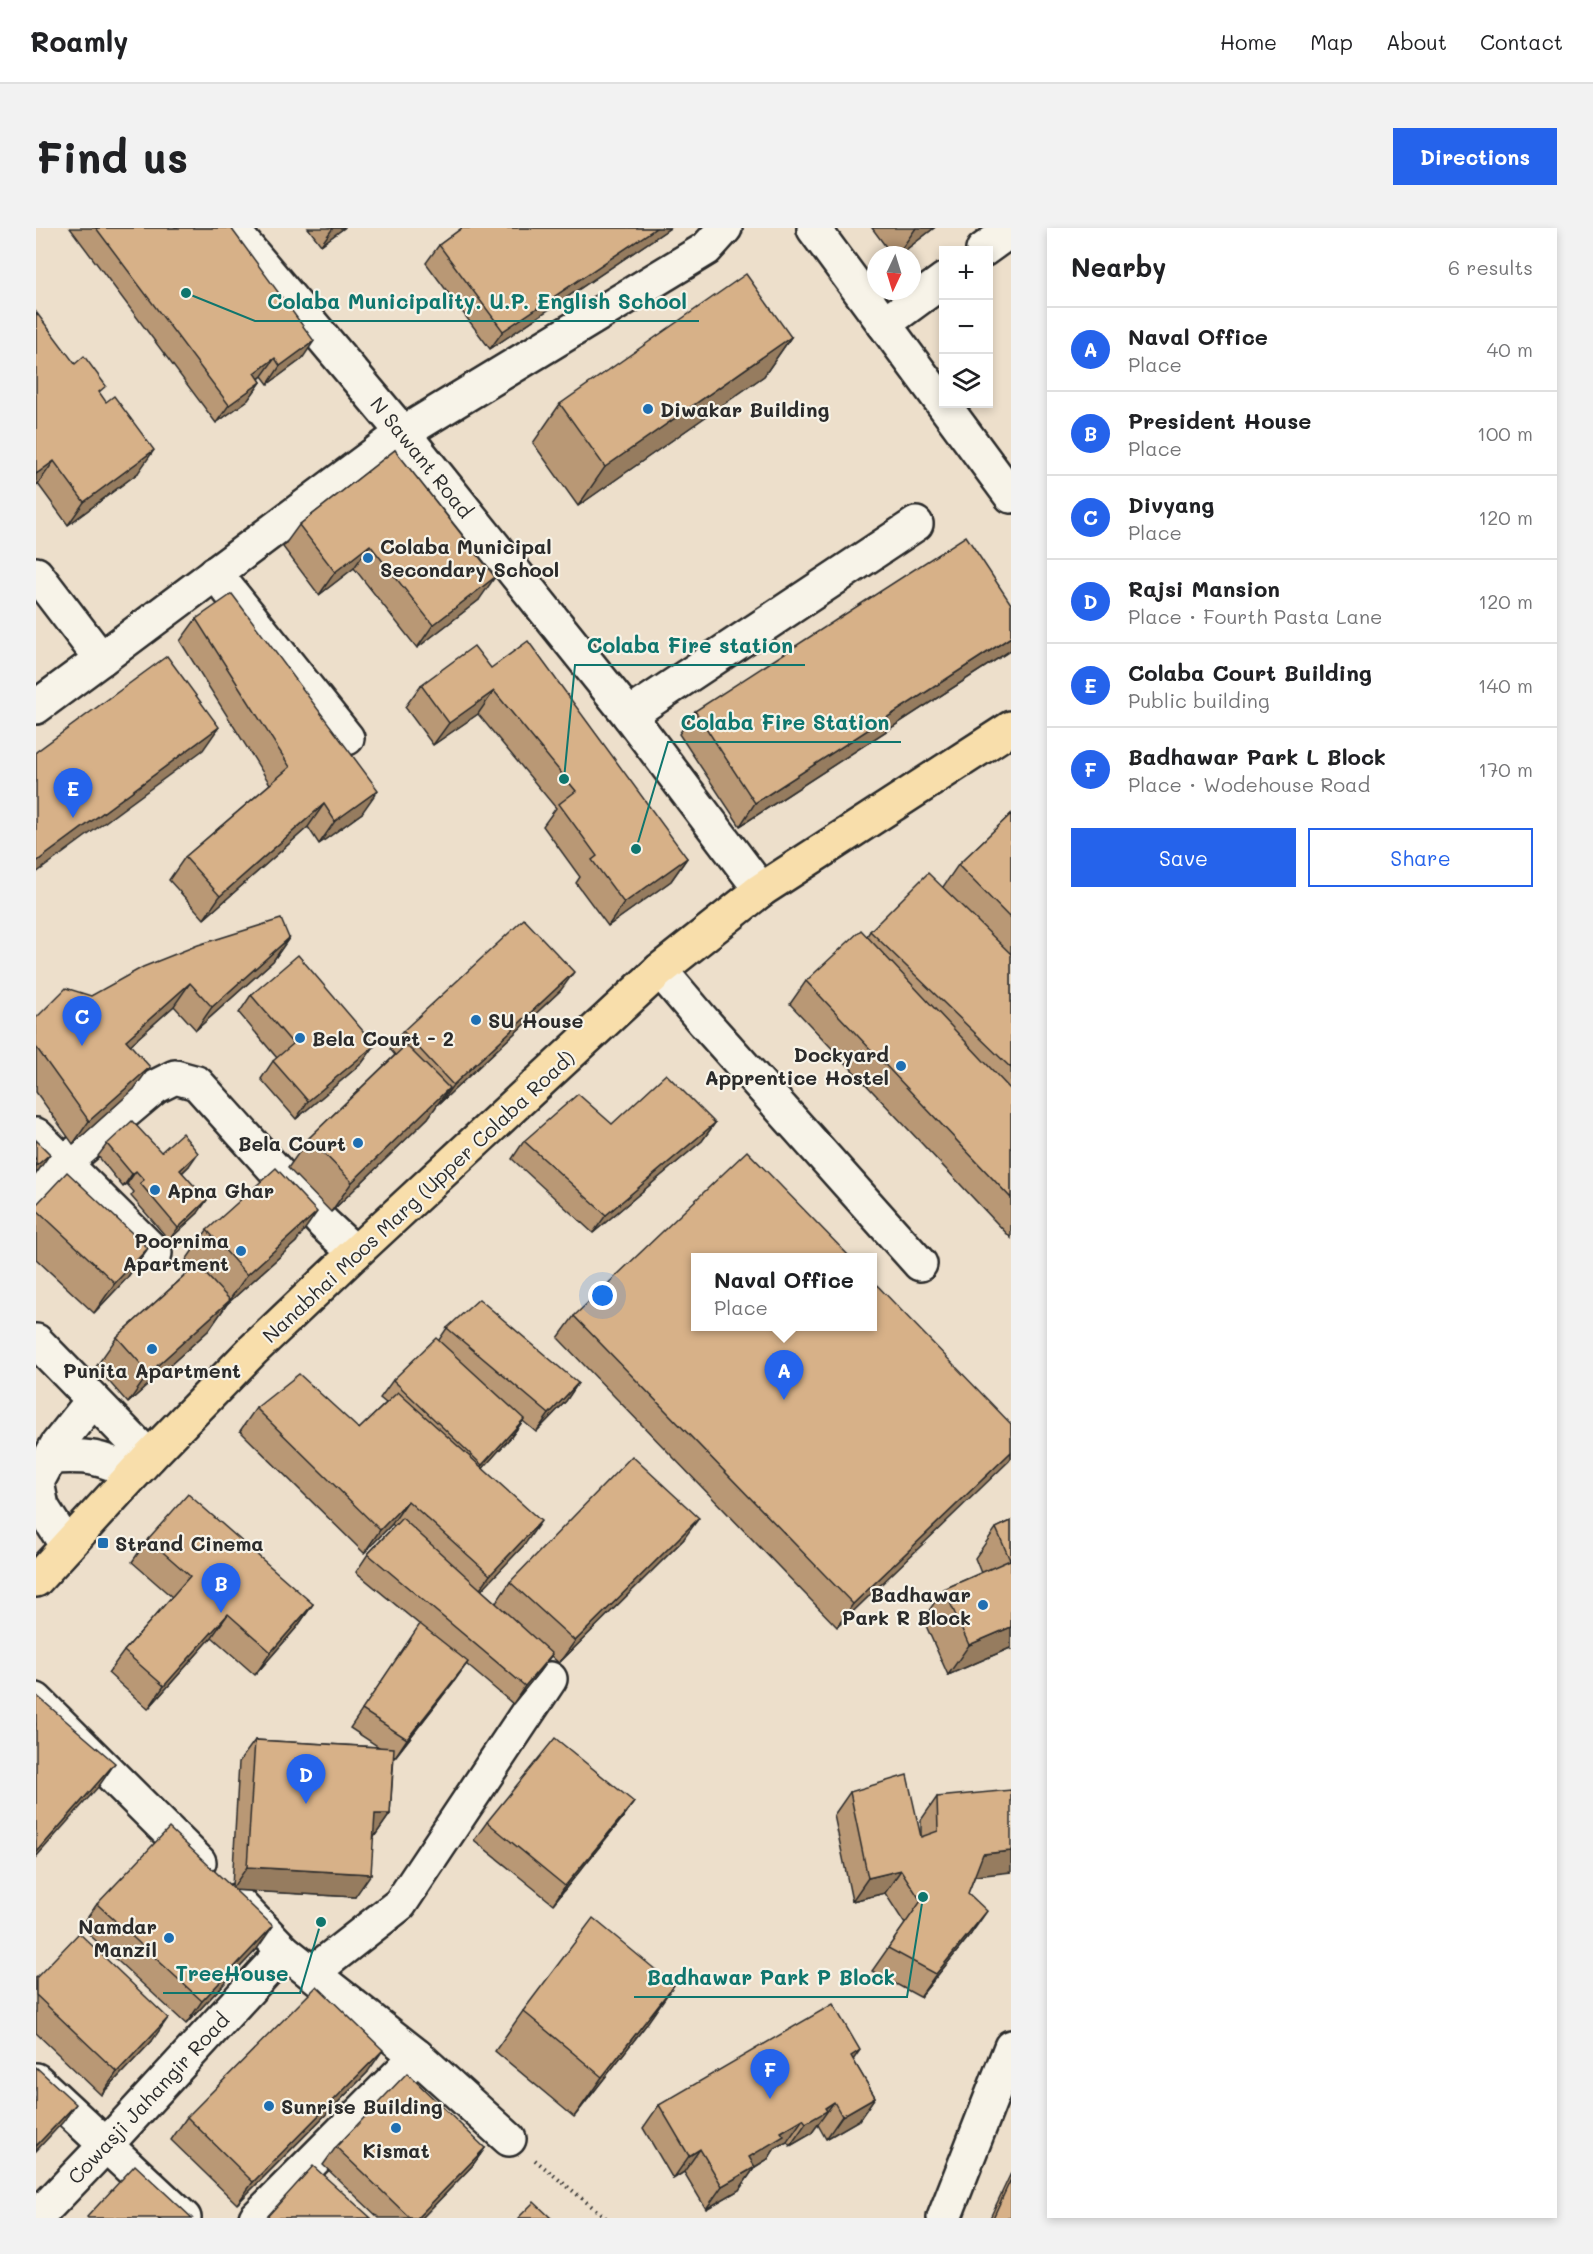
<!DOCTYPE html>
<html lang="en">
<head>
<meta charset="utf-8">
<style>
	:root { --surface:#fff; --page:#f2f2f2; --text:#202124; --muted:#757577; --line:#e0e0e0; --accent:#2563eb }
	body { margin:0; font-family:Mali,sans-serif; background:var(--page); color:var(--text) }
	.controls { position:absolute; right:18px; top:18px; display:grid; overflow:hidden; border-radius:0px; box-shadow:0 3px 9px #0003 }
	.controls button { width:54px; height:54px; display:grid; place-items:center; padding:0; border:0; border-bottom:2px solid var(--line); background:var(--surface); color:var(--text); font:30px sans-serif }
	.compass { position:absolute; left:831px; top:18px; width:54px; height:54px; border-radius:50%; background:var(--surface); box-shadow:0 3px 9px #0003; rotate:184deg }
	.you { position:absolute; left:567px; top:1068px; width:21px; height:21px; margin:-15px; border:4px solid #fff; border-radius:50%; background:#1a73e8; box-shadow:0 0 0 9px #1a73e833 }
	.badge { display:grid; place-items:center; width:39px; height:39px; border-radius:50%; background:var(--accent); color:#fff; font-size:20px; font-weight:700 }
	.pin { position:absolute; translate:-50% -50px; filter:drop-shadow(0 2px 3px #0008) }
	.pin::after { content:''; position:absolute; top:32px; width:21px; height:18px; background:inherit; clip-path:polygon(0 0,100% 0,50% 100%) }
	.popup { position:absolute; left:655px; top:1025px; width:186px; height:78px; box-sizing:border-box; display:grid; place-content:center; border-radius:0px; background:var(--surface); filter:drop-shadow(0 2px 4px #0005); font-size:20px; white-space:nowrap; color:var(--muted) }
	.popup b { font-size:22px; color:var(--text) }
	.popup::after { content:''; position:absolute; left:50%; top:100%; margin-left:-12px; border:12px solid transparent; border-top-color:var(--surface) }
	.list { margin:0; padding:0; list-style:none }
	h2 { display:flex; justify-content:space-between; align-items:center; height:78px; margin:0; padding:0 24px; font-size:26px }
	h2 small { font-size:20px; font-weight:400; color:var(--muted) }
	.list li { display:grid; grid-template-columns:39px 1fr auto; gap:18px; align-items:center; box-sizing:border-box; height:84px; padding:0 24px; border-top:2px solid var(--line) }
	.list b { display:block; font-size:22px; white-space:nowrap }
	.list p { margin:0; font-size:20px; white-space:nowrap; color:var(--muted) }
	.list em { font-size:20px; font-style:normal; color:var(--muted) }
	.actions { display:flex; gap:12px; padding:18px 24px }
	.actions a { flex:1; padding:14px 0; border:2px solid var(--accent); border-radius:0px; text-align:center; font-size:21px; color:var(--accent) }
	.actions .main { background:var(--accent); color:#fff }
	.icon { flex:none; width:33px; height:33px; fill:none; stroke:currentColor; stroke-width:2; stroke-linecap:round; stroke-linejoin:round }
	.map { position:relative; flex:none; width:975px; height:1990px; overflow:hidden; border-radius:0px }
	header { display:flex; align-items:center; gap:36px; box-sizing:border-box; height:84px; padding:0 30px; background:var(--surface); border-bottom:2px solid var(--line) }
	header strong { font-size:28px }
	nav { display:flex; gap:33px; margin-inline-start:auto; font-size:21px }
	.intro { display:flex; align-items:center; justify-content:space-between; box-sizing:border-box; height:144px; padding:0 36px }
	h1 { margin:0; font-size:42px }
	.button { padding:15px 27px; border-radius:0px; background:var(--accent); color:#fff; font-size:21px; font-weight:700 }
	main { display:flex; gap:36px; padding:0 36px }
	aside { flex:1; background:var(--surface); border-radius:0px; box-shadow:0 3px 9px #0003 }
	.map>svg:first-child { display:block }
	.lines { fill:none; stroke-linecap:round; stroke-linejoin:round }
	.minor-casing { stroke:#2b2b2b; stroke-width:38 }
	.major-casing { stroke:#2b2b2b; stroke-width:38 }
	.path { stroke:#2b2b2b; stroke-width:4; stroke-dasharray:1.5 4.5; stroke-linecap:butt }
	.minor { stroke:#f7f3e8; stroke-width:33 }
	.major { stroke:#f8deab; stroke-width:33 }
	.wall { fill:#b99875; stroke:#2b2b2b; stroke-width:1.5 }
	.shaded-wall { fill:#967c5f; stroke:#2b2b2b; stroke-width:1.5 }
	.building { fill:#d7b188; stroke:#2b2b2b; stroke-width:1.5 }
	.poi-dot { fill:#1f6fb2; stroke:#f7f3e8; stroke-width:2 }
	.labels { text-anchor:middle; dominant-baseline:central; stroke-width:4.5; stroke-linejoin:round; paint-order:stroke }
	.poi-label { font-size:20px; font-weight:bold; fill:#2b2b2b; stroke:#f7f3e8; text-anchor:start }
	.street-label { font-size:20px; fill:#2b2b2b; stroke:#f7f3e8 }
	.leader { fill:none; stroke:#0f766e; stroke-width:2 }
	.callout-dot { fill:#0f766e; stroke:#f7f3e8; stroke-width:2 }
	.callout-label { font-size:21px; text-anchor:middle; font-weight:bold; fill:#0f766e; stroke:#f7f3e8; stroke-width:4.5; stroke-linejoin:round; paint-order:stroke }
</style>
</head>
<body>
<header>
<strong>Roamly</strong>
<nav><a>Home</a><a>Map</a><a>About</a><a>Contact</a></nav>
</header>
<div class="intro"><h1>Find us</h1><a class="button">Directions</a></div>
<main>
<div class="map">
<svg width="975" height="1990" viewBox="0 0 975 1990">
	<rect width="100%" height="100%" fill="#eddfcb"/>
	<filter id="ink" filterUnits="userSpaceOnUse"><feTurbulence type="fractalNoise" baseFrequency=".0167" numOctaves="2"/><feDisplacementMap in="SourceGraphic" scale="12" xChannelSelector="R" yChannelSelector="G"/><feConvolveMatrix kernelMatrix="1 2 1 2 8 2 1 2 1" color-interpolation-filters="sRGB"/></filter>
	<g filter="url(#ink)">
		<g class="lines">
			<g class="minor-casing">
				<g id="minor">
					<polyline points="195,0 367,205 593,487 725,662"/>
					<polyline points="778,1 975,268"/>
					<polyline points="947,22 975,2"/>
					<polyline points="848,96 908,52"/>
					<polyline points="179,345 311,510"/>
					<polyline points="0,346 65,431 367,205 670,21 689,0"/>
					<polyline points="0,479 65,431"/>
					<polyline points="593,487 880,296"/>
					<polyline points="624,742 668,794 884,1036"/>
					<polyline points="0,907 119,1025"/>
					<polyline points="0,959 119,859 139,849 161,855 288,996 319,1025"/>
					<polyline points="0,1113 113,1229"/>
					<path d="M15,1229C53,1227 64,1229 98,1245"/>
					<polyline points="31,1318 6,1279 1,1254 21,1217 57,1172"/>
					<polyline points="0,1472 163,1634"/>
					<polyline points="200,1673 248,1723 381,1828 473,1911"/>
					<polyline points="276,1745 364,1676 514,1451"/>
					<polyline points="0,1852 148,1990"/>
					<polyline points="0,1990 69,1918 248,1723"/>
					<polyline points="220,1990 381,1828"/>
					<polyline points="908,1990 975,1819"/>
				</g>
			</g>
			<g class="major-casing">
				<polyline id="major" points="0,1352 113,1229 217,1122 319,1025 624,742 725,662 975,500"/>
			</g>
			<polyline class="path" points="499,1932 570,1990"/>
			<use href="#minor" class="minor"/>
			<use href="#major" class="major"/>
		</g>
		<g class="wall">
			<polygon points="34,0 195,0 266,131 232,156 226,148 223,151 225,154 212,172 180,195"/>
			<polygon points="272,0 308,0 285,17"/>
			<polygon points="426,0 634,0 454,121 390,35 403,17"/>
			<polygon points="836,0 898,0 863,27 856,27"/>
			<polygon points="755,109 728,148 542,278 497,215 524,176"/>
			<polygon points="39,136 64,166 102,245 32,297 2,256"/>
			<polygon points="359,222 443,372 381,420 318,340 283,367 247,319 263,297"/>
			<polygon points="975,376 975,422 704,598 643,506 659,483"/>
			<polygon points="160,391 326,585 283,616 272,599 168,691 133,652 149,629 234,556 144,413"/>
			<polygon points="455,440 651,630 635,653 572,698 540,655 544,649 507,598 520,580 442,486 397,517 369,479 385,457"/>
			<polygon points="975,586 975,1010 754,776 770,753 831,708 834,703 907,659 922,637"/>
			<polygon points="253,710 237,733 160,802 138,778 94,817 98,861 37,916 0,864 0,790 55,768"/>
			<polygon points="525,762 404,875 403,874 392,890 295,984 252,940 273,910 359,827 354,821 367,803"/>
			<polygon points="215,767 339,817 326,835 260,891 225,851 237,833 241,830 203,785"/>
			<polygon points="679,895 666,913 557,1005 476,931 488,913 576,896"/>
			<polygon points="71,916 125,924 153,938 146,945 162,985 133,1012 95,968 98,964 91,956 87,959 62,928"/>
			<polygon points="0,977 112,1020 91,1050 58,1085 0,1031"/>
			<polygon points="171,1002 260,1014 191,1076 173,1102 92,1175 60,1139 81,1109 157,1040 150,1032"/>
			<polygon points="538,1088 975,1196 975,1230 801,1399 522,1110"/>
			<polygon points="411,1100 542,1155 530,1173 500,1204 487,1193 475,1209 447,1240 489,1316 445,1362 460,1375 474,1354 647,1312 523,1435 515,1428 503,1444 477,1476 430,1436 419,1452 359,1529 358,1528 354,1586 338,1609 337,1609 319,1669 199,1662 221,1721 150,1796 45,1699 61,1676 196,1659 203,1534 219,1512 343,1519 314,1500 384,1397 320,1344 332,1326 358,1298 356,1296 328,1325 204,1203 220,1180 323,1201 350,1175 344,1170 357,1152 403,1112"/>
			<polygon points="975,1293 975,1422 974,1420 912,1447 887,1391 908,1361 945,1345 939,1330 960,1300"/>
			<polygon points="112,1311 277,1376 261,1399 219,1447 176,1409 112,1481 72,1445 88,1423 136,1369 96,1334"/>
			<polygon points="814,1564 885,1609 885,1592 901,1569 939,1648 932,1665 935,1706 884,1769 836,1743 869,1696 849,1665 816,1673 798,1587"/>
			<polygon points="598,1574 585,1592 517,1676 438,1612 451,1594"/>
			<polygon points="0,1750 116,1813 65,1867 0,1805"/>
			<polygon points="487,1783 610,1797 538,1889 459,1823"/>
			<polygon points="817,1832 839,1869 823,1892 790,1911 782,1897 780,1899 775,1906 754,1918 751,1914 739,1920 732,1931 719,1939 703,1962 670,1981 648,1944 637,1951 607,1900 623,1877"/>
			<polygon points="331,1845 201,1976 135,1912 151,1889"/>
			<polygon points="300,1919 449,1920 436,1938 386,1990 343,1990 287,1937"/>
			<polygon points="975,1945 975,1990 954,1990"/>
		</g>
		<g class="shaded-wall">
			<polygon points="297,0 308,0 285,17"/>
			<polygon points="620,0 634,0 454,121 467,103"/>
			<polygon points="880,0 898,0 863,27 861,27"/>
			<polygon points="755,109 728,148 542,278 569,239"/>
			<polygon points="278,113 266,131 232,156 244,138"/>
			<polygon points="239,130 226,148 206,163 219,145"/>
			<polygon points="225,154 212,172 180,195 193,177"/>
			<polygon points="118,222 102,245 32,297 48,274"/>
			<polygon points="18,233 2,256 0,257 0,246"/>
			<polygon points="334,317 318,340 283,367 299,344"/>
			<polygon points="459,349 443,372 381,420 397,397"/>
			<polygon points="975,409 975,422 704,598 719,575"/>
			<polygon points="458,463 442,486 397,517 413,495"/>
			<polygon points="183,499 167,522 0,645 0,634"/>
			<polygon points="342,562 326,585 283,616 299,593"/>
			<polygon points="288,576 272,599 168,691 184,668"/>
			<polygon points="651,630 635,653 572,698 588,675"/>
			<polygon points="253,710 237,733 160,802 176,779"/>
			<polygon points="538,744 525,762 404,875 417,857"/>
			<polygon points="154,755 138,778 74,835 90,812"/>
			<polygon points="339,817 326,835 260,891 272,873"/>
			<polygon points="114,839 98,861 37,916 53,893"/>
			<polygon points="413,860 392,890 295,984 316,954"/>
			<polygon points="679,895 666,913 557,1005 570,987"/>
			<polygon points="162,925 153,938 135,955 144,942"/>
			<polygon points="14,926 0,946 0,938"/>
			<polygon points="100,943 91,956 87,959 96,946"/>
			<polygon points="171,972 162,985 133,1012 142,1000"/>
			<polygon points="281,984 260,1014 191,1076 173,1102 92,1175 113,1145 192,1074 211,1047"/>
			<polygon points="112,1020 91,1050 58,1085 79,1055"/>
			<polygon points="542,1155 530,1173 500,1204 513,1186"/>
			<polygon points="488,1191 475,1209 434,1255 446,1237"/>
			<polygon points="975,1224 975,1230 973,1233 801,1399 817,1376"/>
			<polygon points="372,1273 356,1296 328,1325 344,1302"/>
			<polygon points="663,1290 647,1312 523,1435 539,1413"/>
			<polygon points="505,1293 489,1316 438,1370 454,1347"/>
			<polygon points="277,1376 261,1399 219,1447 235,1424"/>
			<polygon points="192,1386 176,1409 112,1481 128,1458"/>
			<polygon points="975,1399 975,1419 974,1420 912,1447 933,1417"/>
			<polygon points="516,1426 503,1444 477,1476 489,1458"/>
			<polygon points="432,1434 419,1452 359,1529 371,1511"/>
			<polygon points="79,1535 63,1558 0,1629 0,1625"/>
			<polygon points="598,1574 585,1592 517,1676 529,1658"/>
			<polygon points="339,1586 354,1586 338,1609 323,1609"/>
			<polygon points="975,1623 975,1644 931,1649 947,1626"/>
			<polygon points="211,1639 335,1646 319,1669 195,1662"/>
			<polygon points="865,1642 849,1665 816,1673 832,1650"/>
			<polygon points="951,1683 935,1706 884,1769 900,1746"/>
			<polygon points="237,1698 221,1721 150,1796 166,1773"/>
			<polygon points="638,1757 610,1797 538,1889 566,1849"/>
			<polygon points="132,1790 116,1813 65,1867 81,1844"/>
			<polygon points="347,1822 331,1845 201,1976 217,1954"/>
			<polygon points="824,1822 808,1845 815,1828"/>
			<polygon points="839,1869 823,1892 790,1911 806,1888"/>
			<polygon points="798,1874 775,1906 754,1918 770,1895"/>
			<polygon points="40,1876 27,1894 0,1923 0,1918"/>
			<polygon points="767,1891 751,1914 739,1920 732,1931 697,1952 713,1929 745,1904"/>
			<polygon points="449,1920 436,1938 386,1990 381,1990"/>
			<polygon points="664,1921 648,1944 637,1951 653,1928"/>
			<polygon points="719,1939 703,1962 670,1981 686,1958"/>
		</g>
		<g class="building">
			<polygon points="60,0 195,0 278,113 244,138 239,130 219,145 225,154 193,177"/>
			<polygon points="426,0 620,0 467,103 403,17"/>
			<polygon points="710,46 755,109 569,239 524,176"/>
			<polygon points="0,84 39,136 48,128 70,158 63,164 70,174 78,168 118,222 48,274 18,233 0,246"/>
			<polygon points="359,222 459,349 397,397 334,317 299,344 263,297"/>
			<polygon points="930,308 975,376 975,409 719,575 659,483"/>
			<polygon points="196,366 342,562 299,593 288,576 184,668 149,629 254,539 160,391"/>
			<polygon points="492,413 651,630 588,675 556,632 561,628 523,576 540,563 458,463 413,495 385,457 438,418 455,440"/>
			<polygon points="131,428 183,499 0,634 0,524"/>
			<polygon points="975,586 975,691 922,637"/>
			<polygon points="892,645 975,726 975,840 834,703"/>
			<polygon points="245,691 253,710 176,779 154,755 90,812 114,839 53,893 0,819 0,790 30,760 55,768 107,739 162,717"/>
			<polygon points="488,691 538,744 417,857 367,803"/>
			<polygon points="825,702 975,862 975,970 770,753"/>
			<polygon points="262,727 339,817 272,873 237,833 257,816 215,767"/>
			<polygon points="370,817 413,860 316,954 273,910"/>
			<polygon points="630,846 679,895 570,987 488,913 542,866 576,896"/>
			<polygon points="96,893 125,924 146,905 162,925 144,942 171,972 142,1000 104,955 108,952 100,943 96,946 71,916"/>
			<polygon points="0,912 14,926 0,938"/>
			<polygon points="711,923 814,1029 660,1029 660,1098 837,1098 837,1053 975,1196 975,1224 817,1376 538,1088"/>
			<polygon points="240,940 281,984 211,1047 171,1002"/>
			<polygon points="31,944 112,1020 79,1055 0,981 0,977"/>
			<polygon points="161,1037 194,1072 113,1145 81,1109"/>
			<polygon points="443,1071 542,1155 513,1186 411,1100"/>
			<polygon points="400,1110 488,1191 446,1237 357,1152"/>
			<polygon points="263,1146 323,1201 362,1164 505,1293 454,1347 372,1273 344,1302 220,1180"/>
			<polygon points="596,1228 663,1290 539,1413 474,1354"/>
			<polygon points="152,1266 277,1376 235,1424 192,1386 128,1458 88,1423 154,1348 112,1311"/>
			<polygon points="366,1290 516,1426 489,1458 332,1326"/>
			<polygon points="975,1293 975,1399 933,1417 908,1361 974,1332 960,1300"/>
			<polygon points="384,1396 432,1434 371,1511 326,1482"/>
			<polygon points="0,1467 79,1535 0,1625"/>
			<polygon points="519,1510 598,1574 529,1658 451,1594"/>
			<polygon points="219,1512 358,1520 354,1586 339,1586 335,1646 211,1639"/>
			<polygon points="871,1547 885,1609 902,1603 901,1569 975,1562 975,1623 947,1626 932,1665 951,1683 900,1746 852,1720 885,1673 865,1642 832,1650 814,1564"/>
			<polygon points="133,1600 237,1698 166,1773 61,1676"/>
			<polygon points="557,1690 638,1757 566,1849 487,1783"/>
			<polygon points="43,1705 132,1790 81,1844 0,1767 0,1750"/>
			<polygon points="281,1758 347,1822 217,1954 151,1889"/>
			<polygon points="797,1776 824,1822 815,1828 839,1869 806,1888 798,1874 789,1880 791,1883 770,1895 767,1891 745,1904 748,1908 713,1929 719,1939 686,1958 664,1921 653,1928 623,1877"/>
			<polygon points="0,1839 40,1876 0,1918"/>
			<polygon points="371,1845 449,1920 381,1990 374,1990 300,1919"/>
			<polygon points="99,1937 156,1990 52,1990 51,1989"/>
			<polygon points="277,1938 335,1990 230,1990"/>
			<polygon points="975,1951 975,1990 957,1990"/>
			<polygon points="498,1974 515,1990 482,1990"/>
		</g>
	</g>
	<g class="poi-dot">
		<circle cx="612" cy="181" r="6"/>
		<circle cx="332" cy="330" r="6"/>
		<circle cx="440" cy="792" r="6"/>
		<circle cx="264" cy="810" r="6"/>
		<circle cx="865" cy="838" r="6"/>
		<circle cx="322" cy="915" r="6"/>
		<circle cx="119" cy="962" r="6"/>
		<circle cx="205" cy="1023" r="6"/>
		<circle cx="116" cy="1121" r="6"/>
		<rect x="61" y="1309" width="12" height="12" rx="3"/>
		<circle cx="947" cy="1377" r="6"/>
		<circle cx="133" cy="1710" r="6"/>
		<circle cx="233" cy="1878" r="6"/>
		<circle cx="360" cy="1900" r="6"/>
	</g>
	<g class="labels">
		<g class="poi-label">
			<text x="624" y="181">Diwakar Building</text>
			<text x="344" y="318">Colaba Municipal<tspan x="344" dy="23">Secondary School</tspan></text>
			<text x="452" y="792">SU House</text>
			<text x="276" y="810">Bela Court - 2</text>
			<text x="853" y="826" text-anchor="end">Dockyard<tspan x="853" dy="23">Apprentice Hostel</tspan></text>
			<text x="310" y="915" text-anchor="end">Bela Court</text>
			<text x="131" y="962">Apna Ghar</text>
			<text x="193" y="1012" text-anchor="end">Poornima<tspan x="193" dy="23">Apartment</tspan></text>
			<text x="116" y="1142" text-anchor="middle">Punita Apartment</text>
			<text x="79" y="1315">Strand Cinema</text>
			<text x="935" y="1366" text-anchor="end">Badhawar<tspan x="935" dy="23">Park R Block</tspan></text>
			<text x="121" y="1698" text-anchor="end">Namdar<tspan x="121" dy="23">Manzil</tspan></text>
			<text x="245" y="1878">Sunrise Building</text>
			<text x="360" y="1922" text-anchor="middle">Kismat</text>
		</g>
		<g class="street-label">
			<text transform="translate(386 229) rotate(51)">N Sawant Road</text>
			<text transform="translate(382 968) rotate(-43)">Nanabhai Moos Marg (Upper Colaba Road)</text>
			<text transform="translate(112 1870) rotate(-47)">Cowasji Jahangir Road</text>
		</g>
	</g>
	<path class="leader" d="M150 65L219 93H663M528 551L539 437H769M600 621L632 514H865M285 1694L264 1765H127M887 1669L871 1769H598"/>
	<g class="callout-dot">
		<circle cx="150" cy="65" r="6"/>
		<circle cx="528" cy="551" r="6"/>
		<circle cx="600" cy="621" r="6"/>
		<circle cx="285" cy="1694" r="6"/>
		<circle cx="887" cy="1669" r="6"/>
	</g>
	<g class="callout-label">
		<text x="441" y="81">Colaba Municipality. U.P. English School</text>
		<text x="654" y="425">Colaba Fire station</text>
		<text x="749" y="502">Colaba Fire Station</text>
		<text x="196" y="1753">TreeHouse</text>
		<text x="735" y="1757">Badhawar Park P Block</text>
	</g>
</svg>
<div class="controls">
<button>+</button>
<button>−</button>
<button><svg class="icon" aria-label="layers" viewBox="0 0 24 24"><path d="M12 4l9 5-9 5-9-5zM3 14l9 5 9-5"/></svg></button>
</div>
<svg class="compass" viewBox="-18 -18 36 36"><path d="M0-13l5 13h-10z" fill="#e53935"/><path d="M0 13l5-13h-10z" fill="#757577"/></svg>
<div class="you"></div>
<div class="pin badge" style="left:748px;top:1172px">A</div>
<div class="popup"><b>Naval Office</b>Place</div>
<div class="pin badge" style="left:185px;top:1385px">B</div>
<div class="pin badge" style="left:46px;top:818px">C</div>
<div class="pin badge" style="left:270px;top:1576px">D</div>
<div class="pin badge" style="left:37px;top:590px">E</div>
<div class="pin badge" style="left:734px;top:1871px">F</div>
</div>
<aside>
<h2>Nearby<small>6 results</small></h2>
<ul class="list">
<li><span class="badge">A</span><div><b>Naval Office</b><p>Place</p></div><em>40 m</em></li>
<li><span class="badge">B</span><div><b>President House</b><p>Place</p></div><em>100 m</em></li>
<li><span class="badge">C</span><div><b>Divyang</b><p>Place</p></div><em>120 m</em></li>
<li><span class="badge">D</span><div><b>Rajsi Mansion</b><p>Place · Fourth Pasta Lane</p></div><em>120 m</em></li>
<li><span class="badge">E</span><div><b>Colaba Court Building</b><p>Public building</p></div><em>140 m</em></li>
<li><span class="badge">F</span><div><b>Badhawar Park L Block</b><p>Place · Wodehouse Road</p></div><em>170 m</em></li>
</ul>
<div class="actions"><a class="main">Save</a><a>Share</a></div>
</aside>
</main>
</body>
</html>
